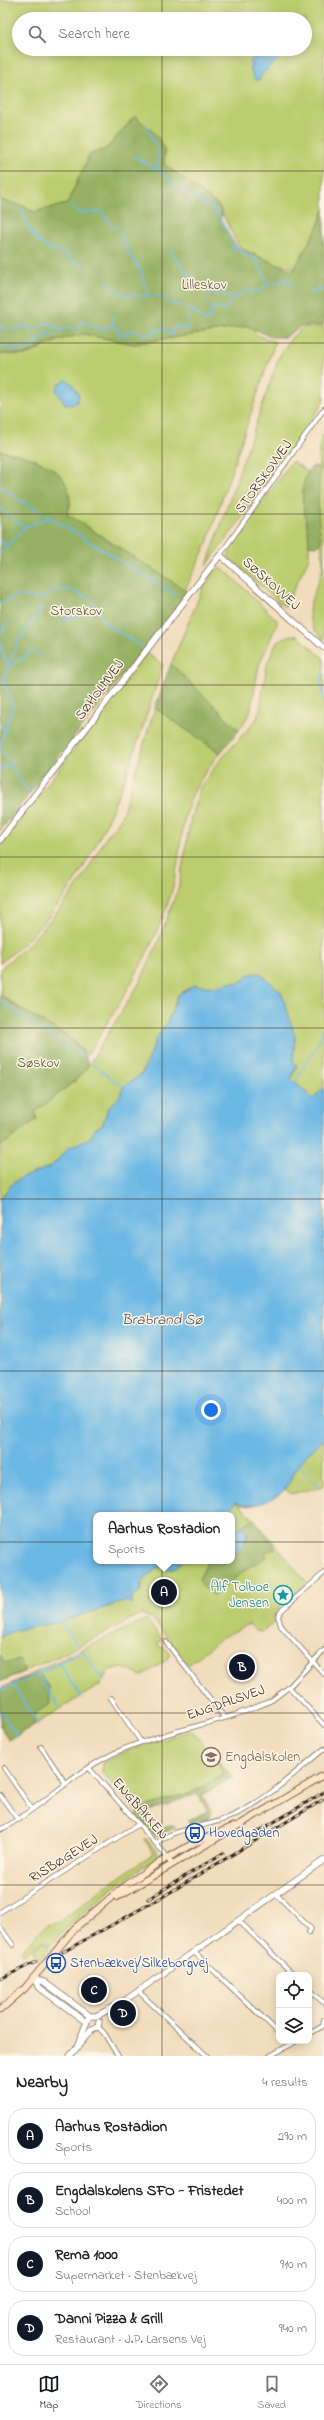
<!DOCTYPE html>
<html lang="en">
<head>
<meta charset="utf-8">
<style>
	:root { --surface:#fff; --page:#f6f6f6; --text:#202124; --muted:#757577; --line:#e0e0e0; --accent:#111827 }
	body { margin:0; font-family:"Indie Flower",sans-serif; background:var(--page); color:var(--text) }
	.controls { position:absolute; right:12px; bottom:12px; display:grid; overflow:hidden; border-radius:8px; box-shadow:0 2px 10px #0003 }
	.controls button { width:36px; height:36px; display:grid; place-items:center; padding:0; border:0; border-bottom:1px solid var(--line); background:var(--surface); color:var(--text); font:20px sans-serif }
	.you { position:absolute; left:211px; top:1410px; width:14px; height:14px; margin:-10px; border:3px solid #fff; border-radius:50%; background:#1a73e8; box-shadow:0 0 0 6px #1a73e833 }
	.badge { display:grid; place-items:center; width:26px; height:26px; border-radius:50%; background:var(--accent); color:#fff; font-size:13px; font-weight:700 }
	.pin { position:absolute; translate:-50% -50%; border:2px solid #fff; box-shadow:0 1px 4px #0006 }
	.popup { position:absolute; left:93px; top:1512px; width:142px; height:52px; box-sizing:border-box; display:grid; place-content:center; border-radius:8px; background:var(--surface); filter:drop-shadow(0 1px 3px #0005); font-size:13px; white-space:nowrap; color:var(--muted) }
	.popup b { font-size:15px; color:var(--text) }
	.popup::after { content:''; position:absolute; left:50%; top:100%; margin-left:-8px; border:8px solid transparent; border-top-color:var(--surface) }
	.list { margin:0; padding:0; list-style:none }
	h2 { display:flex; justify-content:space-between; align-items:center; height:52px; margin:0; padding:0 16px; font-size:17px }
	h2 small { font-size:13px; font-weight:400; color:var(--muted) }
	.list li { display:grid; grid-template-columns:26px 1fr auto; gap:12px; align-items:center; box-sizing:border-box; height:56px; margin:0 8px 8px; padding:0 8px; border:1px solid var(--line); border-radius:16px }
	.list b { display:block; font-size:15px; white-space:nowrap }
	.list p { margin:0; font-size:13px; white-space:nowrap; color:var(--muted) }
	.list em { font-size:13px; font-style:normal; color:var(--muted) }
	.icon { flex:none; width:22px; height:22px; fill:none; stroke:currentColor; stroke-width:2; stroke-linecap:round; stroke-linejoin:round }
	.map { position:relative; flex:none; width:324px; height:2056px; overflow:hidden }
	.search { position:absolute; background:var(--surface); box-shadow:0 2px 10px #0003; left:12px; right:12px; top:12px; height:44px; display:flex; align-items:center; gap:10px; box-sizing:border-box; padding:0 14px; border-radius:22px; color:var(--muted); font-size:15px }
	.sheet { height:308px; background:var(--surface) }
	nav { display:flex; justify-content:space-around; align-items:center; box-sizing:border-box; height:56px; border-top:1px solid var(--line); background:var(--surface); font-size:11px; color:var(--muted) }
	nav a { display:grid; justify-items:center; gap:2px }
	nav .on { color:var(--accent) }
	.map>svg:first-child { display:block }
	.green { fill:#bccd70; stroke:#7c7c47; fill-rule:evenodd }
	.forest { fill:#95b062; stroke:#686d40 }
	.water { fill:#6cb8e5; stroke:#547182 }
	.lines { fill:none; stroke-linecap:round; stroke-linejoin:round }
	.stream { stroke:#6cb8e5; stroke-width:1.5 }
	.minor-casing { stroke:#7b6855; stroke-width:5.5 }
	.tertiary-casing { stroke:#7b6855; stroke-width:7 }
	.secondary-casing { stroke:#7b6855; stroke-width:8 }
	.minor { stroke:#fff; stroke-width:4 }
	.tertiary { stroke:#fff; stroke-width:5.5 }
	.secondary { stroke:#ffe4c6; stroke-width:6 }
	.rail-casing { stroke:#3b2a1e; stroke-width:3 }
	.rail { stroke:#fcf5e5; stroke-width:1.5; stroke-dasharray:4.5; stroke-linecap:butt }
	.grid { fill:none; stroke:#3b2a1e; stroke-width:1; stroke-opacity:0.55 }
	.labels { text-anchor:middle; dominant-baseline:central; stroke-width:3; stroke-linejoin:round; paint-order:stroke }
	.park-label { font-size:14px; fill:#5b5332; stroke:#fcf5e5 }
	.street-label { font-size:14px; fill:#3b2a1e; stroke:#fcf5e5 }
	.culture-label { font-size:14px; fill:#0d838f; stroke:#fcf5e5; text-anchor:end }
	.education-label { font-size:14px; fill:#785e54; stroke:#fcf5e5; text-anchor:start }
	.transit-label { font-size:14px; fill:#164399; stroke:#fcf5e5; text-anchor:start }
	.water-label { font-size:15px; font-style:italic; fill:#4a555a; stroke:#fcf5e5 }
</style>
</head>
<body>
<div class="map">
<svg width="324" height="2056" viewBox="0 0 324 2056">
	<rect width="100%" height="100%" fill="#fcf5e5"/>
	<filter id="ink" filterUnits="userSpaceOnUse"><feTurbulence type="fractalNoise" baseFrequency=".025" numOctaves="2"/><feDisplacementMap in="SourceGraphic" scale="8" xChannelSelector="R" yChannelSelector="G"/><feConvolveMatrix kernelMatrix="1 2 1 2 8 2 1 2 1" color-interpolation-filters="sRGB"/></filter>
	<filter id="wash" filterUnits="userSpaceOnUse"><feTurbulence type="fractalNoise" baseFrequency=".012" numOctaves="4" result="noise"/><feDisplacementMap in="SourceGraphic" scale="16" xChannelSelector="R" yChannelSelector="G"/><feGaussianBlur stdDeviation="0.9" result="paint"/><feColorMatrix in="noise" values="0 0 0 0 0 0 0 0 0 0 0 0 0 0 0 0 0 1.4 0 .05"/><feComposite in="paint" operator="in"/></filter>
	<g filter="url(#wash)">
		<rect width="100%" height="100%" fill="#f1dcbc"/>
		<g class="green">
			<path d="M0,0H324V211L318,226L295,268L276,264L239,247L219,206L164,164L165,149L135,116L106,149L92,154L88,158L67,204L34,212L23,206L0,200ZM19,19H305V49H19Z"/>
			<polygon points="249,326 259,336 275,342 207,543 185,590 67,514 71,503 37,460 0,451 0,354 26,355 69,336 84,334 133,344"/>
			<polygon points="304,327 324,327 324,401 282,464 207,565 279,357 292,337"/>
			<path d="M324,434V640C294,614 318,595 323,564L316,496C324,477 313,452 324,434Z"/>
			<polygon points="292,461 308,472 303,499 309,532 309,558 285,607 228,557 231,547"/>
			<polygon points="220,568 226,571 277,620 277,624 259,665 250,713 239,730 171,664 202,590 216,569"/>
			<polygon points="290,635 298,636 324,659 324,1088 313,1099 291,1079 297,1066 293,1062 295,1037 250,974 238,984 233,982 217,988 194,985 178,995 168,1021 156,1039 142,1074 123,1087 120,1096 108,1108 103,1124 95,1129 90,1138 68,1148 52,1166 21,1178 12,1184 0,1199 0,1147 36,1119 35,1112 76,1080 88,1066 139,984 157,945 179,886 191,816 200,788 215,766 256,720 260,710 267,664 277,642"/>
			<path d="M147,653L163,665C126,775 98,888 0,963V847Z"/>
			<path d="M155,708L220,753C205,771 192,790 186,813C179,842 179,871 169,900C150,956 119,1005 87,1055L69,1036L44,1024L1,995L0,969L27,946L59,910L81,881L105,839L121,818Z"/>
			<path d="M324,1440V1486L291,1494L285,1489C295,1471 306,1451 324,1440Z"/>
			<polygon points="236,1502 254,1519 307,1583 278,1609 273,1617 275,1622 262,1632 256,1631 249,1624 223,1637 188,1665 153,1619 141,1614 57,1657 0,1682 0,1636 17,1630 60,1622 132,1599 132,1596 143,1589 141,1586 143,1583 142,1581 159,1567 164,1570 173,1569 183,1561 232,1561 232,1515 225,1515"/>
			<polygon points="144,1620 147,1620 162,1640 158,1643 159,1647 165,1648 171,1655 158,1666 141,1676 122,1667 109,1670 100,1685 9,1740 0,1726 0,1689"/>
			<polygon points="192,1730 224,1773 200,1789 139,1809 137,1812 102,1772 103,1763 127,1751"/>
			<path d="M145,1838L157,1851L156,1858C118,1883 83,1910 52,1944L43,1941L23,1955L21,1952L46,1925L60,1922L99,1891L154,1853L144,1839Z"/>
			<polygon points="43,1942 51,1946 41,1957 36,1959 35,1953 32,1951"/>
		</g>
		<g class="forest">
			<path d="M135,116C153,133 166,137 164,164L219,206L222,215L220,219L237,248L293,271L318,226L324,210V325L301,326L285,337H271L248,326L133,344L84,334L55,341L26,355L0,354V200L23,206L34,212L67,204L88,158L91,154L106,149Z"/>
			<path d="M0,451C7,451 14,454 21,455C50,463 79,480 67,514L188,592L0,831Z"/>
			<path d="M313,466L320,467C319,492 316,511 321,537V543L315,546L309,545C309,520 292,486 313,466Z"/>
			<polygon points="171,664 239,730 220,753 155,708"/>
			<path d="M0,994C22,1016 85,1034 88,1066L76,1080L35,1112L37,1119L0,1147Z"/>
			<polygon points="254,1519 276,1549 265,1552 267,1557 249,1567 214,1596 203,1587 199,1579 208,1561 232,1561 232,1554 241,1548 248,1533 241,1526"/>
			<polygon points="0,1654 4,1663 19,1660 25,1671 0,1681"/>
			<polygon points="39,1673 49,1687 50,1704 34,1714 34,1725 9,1740 0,1726 0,1689"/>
			<polygon points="212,1755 233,1777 202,1795 212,1812 209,1819 189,1823 188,1820 208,1811 197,1794 146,1812 144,1819 154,1831 174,1825 176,1827 158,1836 154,1835 136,1816 139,1809 200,1789 224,1774"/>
		</g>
		<g class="water">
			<path d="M278,53L282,55C278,63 264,68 259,80H255L250,69L251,60L259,56Z"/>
			<polygon points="66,380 72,383 79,396 77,402 72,405 65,404 56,390 59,384"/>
			<path d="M260,973L281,992L287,1009L295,1037L293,1062L297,1065L291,1079L313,1099L324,1088V1440C314,1446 302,1459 296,1469C292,1475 290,1483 286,1488C277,1499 248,1512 236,1502L225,1515H96V1561H183L173,1569L164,1570L159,1566L142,1581L143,1582L140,1586L143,1589L132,1596V1604L126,1601L60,1622L17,1630L0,1636V1199L12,1184L21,1178L52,1166L68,1148L90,1138L95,1129L103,1124L108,1108L120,1096L123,1087L142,1074L156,1039L168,1021L178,995L194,985L217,987L233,982L238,984L250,974Z"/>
			<path d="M241,1526L247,1530C248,1540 241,1552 232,1554V1547H236L238,1543L232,1541V1533Z"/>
		</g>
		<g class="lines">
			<g class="stream">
				<polyline points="146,125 158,151 158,170 181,189 217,212 236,249"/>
				<polyline points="134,157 158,170"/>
				<path d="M72,203C77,218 91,210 103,213L111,225L118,230"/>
				<path d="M22,209C29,235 39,250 68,253V258L85,267"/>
				<polyline points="121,232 130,256 141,270 148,297"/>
				<polyline points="232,247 255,259 269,285"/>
				<polyline points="170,250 196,285"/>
				<polyline points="107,282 125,296 159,296 165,298 171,304 181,306"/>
				<polyline points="199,287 205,292 235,297"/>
				<polyline points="307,291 315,293 318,287 324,292"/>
				<polyline points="188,320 189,309 194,310 197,314 206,321 210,318 209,310 212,307 225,310 228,304 249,289 252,292 258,292 267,285 287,280 293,286"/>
				<polyline points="113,325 113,317"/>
				<path d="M0,326L15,329L26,326L31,330L48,323L61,330L80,326L82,321L101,330L113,326L117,328L119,334L123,335L134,330C145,338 152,334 163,328L172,335L175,325L188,330L189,325"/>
				<polyline points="0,348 5,346 10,350 13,349 17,351 21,348 27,351 30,347 36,347 39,339 45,337 47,333 55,334 61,330"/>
				<polyline points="0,487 16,497"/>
				<polyline points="19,499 175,594"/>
				<polyline points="0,509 24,527"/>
				<polyline points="0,541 7,545"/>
				<polyline points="0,553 26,526 49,518"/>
				<path d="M0,603L19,596L44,598C57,582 83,591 95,605C99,610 100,617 104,621C115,631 130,639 143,647"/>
				<polyline points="60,621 98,610"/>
				<polyline points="0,634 9,620"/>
				<polyline points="0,641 4,658 10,666 33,651 40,656"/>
				<polyline points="324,672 320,680 324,701"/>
				<polyline points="0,725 6,729"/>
				<polyline points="0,745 13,706 3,680 17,643 39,613 44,598"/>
				<path d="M0,749C13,761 16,783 30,791"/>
				<polyline points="0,769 12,764"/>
				<polyline points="0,1001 84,1058"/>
				<polyline points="91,1063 123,1087"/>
				<polyline points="295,1083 319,1041 324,1026"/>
				<polyline points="299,1465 318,1485"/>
				<polyline points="60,1622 77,1644"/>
				<polyline points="59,1663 82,1698"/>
				<polyline points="38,1674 59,1707"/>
				<polyline points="28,1679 83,1651 103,1680"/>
				<polyline points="13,1685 38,1724"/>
				<polyline points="0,1690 25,1680"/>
				<polyline points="0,1711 18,1736"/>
			</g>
		</g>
	</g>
	<g filter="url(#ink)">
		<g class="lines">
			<g class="minor-casing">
				<g id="minor">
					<polyline points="220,555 324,409"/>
					<polyline points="324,1573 282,1610 278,1616 281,1626 324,1674"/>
					<polyline points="166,1642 224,1717"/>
					<polyline points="289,1687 324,1725"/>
					<polyline points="111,1698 141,1742"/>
					<polyline points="41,1747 66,1784"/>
					<polyline points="4,1768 32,1809"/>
					<polyline points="89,1768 165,1854 172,1865"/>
					<polyline points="0,1795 18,1820"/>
					<path d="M0,1830C42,1808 75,1770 119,1751C168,1729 223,1724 272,1700L289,1687L324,1650"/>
					<path d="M156,1844C176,1826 206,1828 230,1817C265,1802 294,1773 324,1749"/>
					<polyline points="276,1894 311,1929 309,1932"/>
					<polyline points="0,1912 139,1824"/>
					<polyline points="239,1921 294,1975"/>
					<polyline points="0,1927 13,1945"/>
					<polyline points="194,1952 279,2033"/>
					<polyline points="309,1989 324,2003"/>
					<polyline points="138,1991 207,2056"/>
					<polyline points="98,2027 104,2033 118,2056"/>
					<polyline points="309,2034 323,2026 324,2020"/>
					<polyline points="270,2056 297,2041"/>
				</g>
			</g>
			<g class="tertiary-casing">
				<g id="tertiary">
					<polyline points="0,840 220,555 324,648"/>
					<polyline points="33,1978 40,1988 86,2022"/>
					<polyline points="33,1978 44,1982 90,2016"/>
					<polyline points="78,2045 89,2016 96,2016 120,2004 324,1860"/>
					<polyline points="70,2056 92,2029 98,2027 99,2021"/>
				</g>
			</g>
			<g class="secondary-casing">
				<g id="secondary">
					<polyline points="117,1897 324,1775"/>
					<polyline points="0,2010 25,1988 75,1928 127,1884 157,1864 194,1843 235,1826"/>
				</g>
			</g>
			<use href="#minor" class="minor"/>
			<use href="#tertiary" class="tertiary"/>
			<use href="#secondary" class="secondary"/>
			<g class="rail-casing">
				<g id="rail">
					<polyline points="254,1834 324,1792"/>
					<polyline points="148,1899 223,1853"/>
					<polyline points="63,1952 164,1896 324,1799"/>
					<polyline points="0,1979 36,1962"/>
				</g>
			</g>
			<use href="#rail" class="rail"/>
		</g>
	</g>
	<path class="grid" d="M162,0V19M162,49V2056M0,171H324M0,343H324M0,514H324M0,685H324M0,857H324M0,1028H324M0,1199H324M0,1371H324M0,1542H324M0,1713H324M0,1885H324"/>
	<defs>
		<g id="sight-ring" transform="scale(1)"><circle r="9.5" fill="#fcf5e5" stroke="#0f9aa8" stroke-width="1.5"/><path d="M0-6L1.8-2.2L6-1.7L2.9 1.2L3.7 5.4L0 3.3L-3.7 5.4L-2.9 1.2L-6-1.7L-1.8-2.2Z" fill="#0f9aa8"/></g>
		<g id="school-ring" transform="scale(1)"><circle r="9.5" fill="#fcf5e5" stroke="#8d6e63" stroke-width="1.5"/><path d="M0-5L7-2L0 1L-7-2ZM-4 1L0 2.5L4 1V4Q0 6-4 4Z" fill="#8d6e63"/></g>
		<g id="bus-ring" transform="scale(1)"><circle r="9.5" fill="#fcf5e5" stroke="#1a4fb4" stroke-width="1.5"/><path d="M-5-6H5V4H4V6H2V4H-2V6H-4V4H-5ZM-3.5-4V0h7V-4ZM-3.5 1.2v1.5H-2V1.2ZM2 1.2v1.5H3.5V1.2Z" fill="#1a4fb4"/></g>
	</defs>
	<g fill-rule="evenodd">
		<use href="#sight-ring" x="283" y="1595"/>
		<use href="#school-ring" x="211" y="1757"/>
		<use href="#bus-ring" x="195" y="1833"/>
		<use href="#bus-ring" x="56" y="1963"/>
	</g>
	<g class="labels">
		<g class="park-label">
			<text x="204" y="285">Lilleskov</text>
			<text x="76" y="611">Storskov</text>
			<text x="38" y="1063">Søskov</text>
		</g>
		<g class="street-label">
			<text transform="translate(264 477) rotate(-54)">STORSKOVVEJ</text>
			<text transform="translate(271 584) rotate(42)">SØSKOVVEJ</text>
			<text transform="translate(100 690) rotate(-53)">SØHOLMVEJ</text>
			<text transform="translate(226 1703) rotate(-19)">ENGDALSVEJ</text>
			<text transform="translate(140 1809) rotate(49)">ENGBAKKEN</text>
			<text transform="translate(64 1859) rotate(-32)">RISBØGEVEJ</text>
		</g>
		<g class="culture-label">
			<text x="269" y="1587">Alf Tolboe<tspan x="269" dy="16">Jensen</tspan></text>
		</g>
		<g class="education-label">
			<text x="225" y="1757">Engdalskolen</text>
		</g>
		<g class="transit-label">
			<text x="209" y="1833">Hovedgaden</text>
			<text x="70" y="1963">Stenbækvej/Silkeborgvej</text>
		</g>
		<g class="water-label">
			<text x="162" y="1320">Brabrand Sø</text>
		</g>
	</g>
</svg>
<div class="controls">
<button><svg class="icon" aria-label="locate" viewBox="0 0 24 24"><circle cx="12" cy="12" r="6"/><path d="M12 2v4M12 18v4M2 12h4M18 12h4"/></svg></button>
<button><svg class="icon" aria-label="layers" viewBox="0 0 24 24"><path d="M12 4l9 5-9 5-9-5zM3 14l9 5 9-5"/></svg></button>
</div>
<div class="you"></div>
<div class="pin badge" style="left:164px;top:1592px">A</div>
<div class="popup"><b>Aarhus Rostadion</b>Sports</div>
<div class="pin badge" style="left:242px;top:1667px">B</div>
<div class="pin badge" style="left:94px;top:1990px">C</div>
<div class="pin badge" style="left:123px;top:2013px">D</div>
<div class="search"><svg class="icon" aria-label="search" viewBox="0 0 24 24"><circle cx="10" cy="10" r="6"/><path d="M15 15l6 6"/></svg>Search here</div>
</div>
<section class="sheet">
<h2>Nearby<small>4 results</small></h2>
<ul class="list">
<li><span class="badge">A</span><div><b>Aarhus Rostadion</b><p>Sports</p></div><em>290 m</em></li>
<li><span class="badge">B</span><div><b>Engdalskolens SFO - Fristedet</b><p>School</p></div><em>400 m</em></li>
<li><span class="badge">C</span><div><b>Rema 1000</b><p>Supermarket · Stenbækvej</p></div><em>910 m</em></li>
<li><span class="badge">D</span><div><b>Danni Pizza &amp; Grill</b><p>Restaurant · J.P. Larsens Vej</p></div><em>940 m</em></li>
</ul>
</section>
<nav>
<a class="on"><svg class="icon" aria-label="map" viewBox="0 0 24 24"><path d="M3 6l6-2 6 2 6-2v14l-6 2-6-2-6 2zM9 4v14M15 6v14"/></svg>Map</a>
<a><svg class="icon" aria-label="directions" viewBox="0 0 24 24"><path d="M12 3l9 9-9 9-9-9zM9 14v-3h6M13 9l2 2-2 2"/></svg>Directions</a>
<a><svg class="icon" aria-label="saved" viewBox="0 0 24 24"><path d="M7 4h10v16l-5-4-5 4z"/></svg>Saved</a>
</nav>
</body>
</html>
